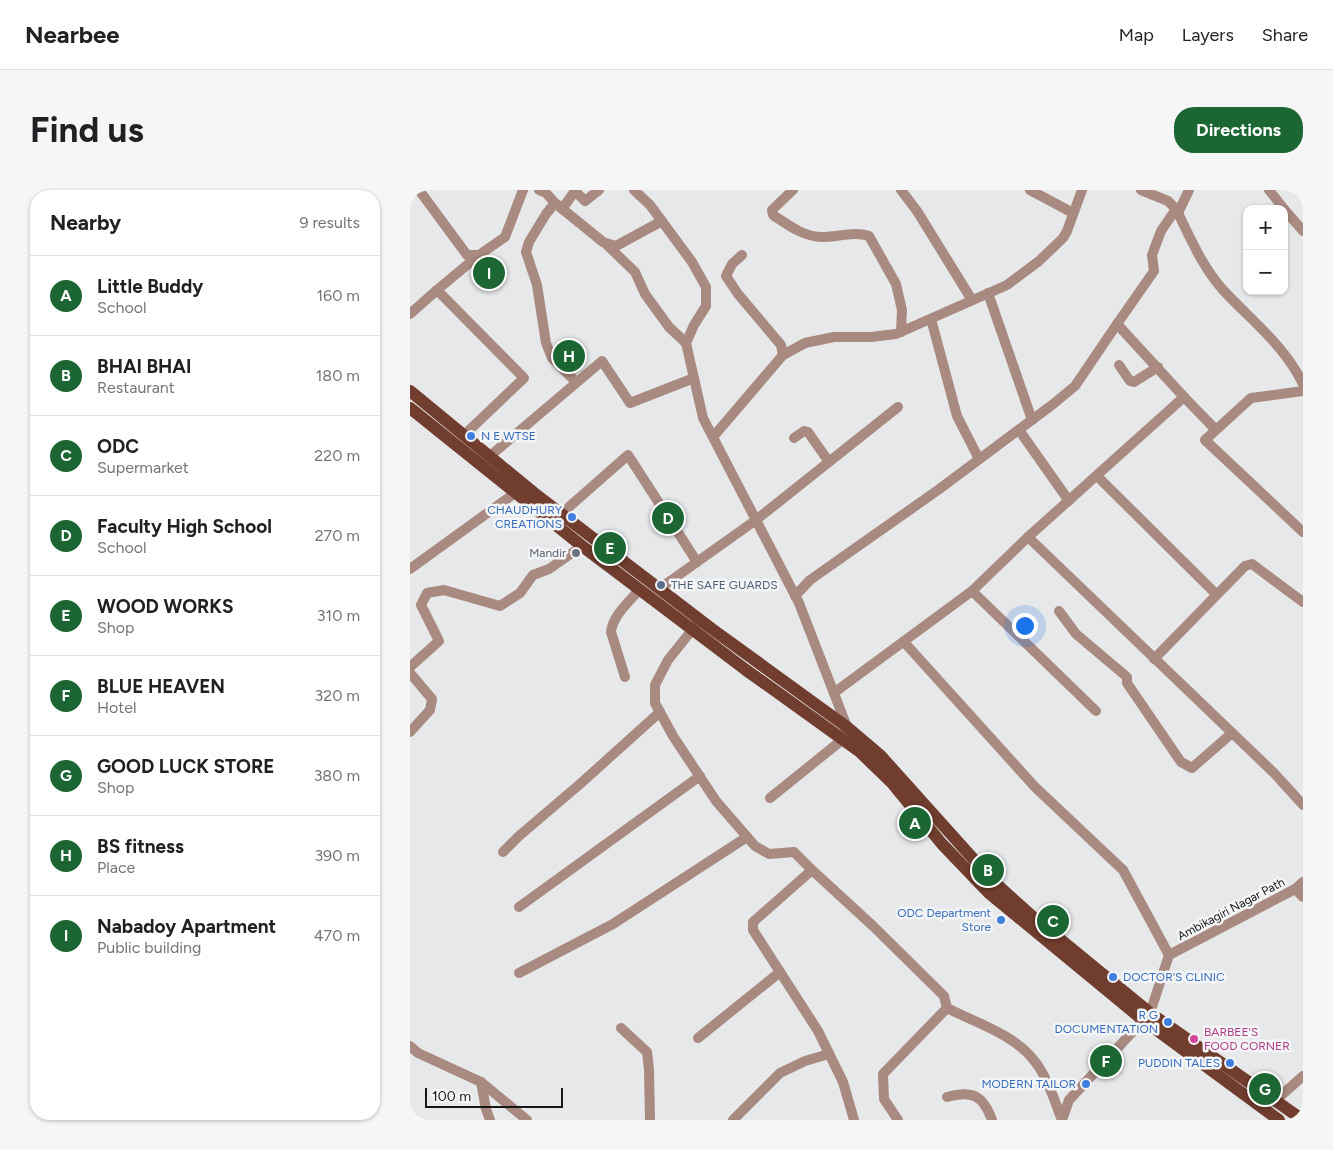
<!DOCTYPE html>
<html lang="en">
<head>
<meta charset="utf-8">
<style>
	:root { --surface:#fff; --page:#f6f6f6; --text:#202124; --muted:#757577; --line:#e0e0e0; --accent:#1c6634 }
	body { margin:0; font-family:Figtree,sans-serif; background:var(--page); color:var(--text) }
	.controls { position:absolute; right:15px; top:15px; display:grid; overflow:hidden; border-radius:10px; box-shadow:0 1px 4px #0004 }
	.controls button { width:45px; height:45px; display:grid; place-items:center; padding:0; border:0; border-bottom:1px solid var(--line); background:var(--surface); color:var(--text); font:25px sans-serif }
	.scale { position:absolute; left:15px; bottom:12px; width:138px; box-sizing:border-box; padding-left:5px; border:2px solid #161617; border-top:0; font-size:14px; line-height:18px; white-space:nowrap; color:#161617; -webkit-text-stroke:4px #f4f5f6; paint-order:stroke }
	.you { position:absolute; left:614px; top:435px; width:18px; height:18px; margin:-12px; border:4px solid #fff; border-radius:50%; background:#1a73e8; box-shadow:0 0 0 8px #1a73e833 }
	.badge { display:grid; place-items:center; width:32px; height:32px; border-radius:50%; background:var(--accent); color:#fff; font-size:16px; font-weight:700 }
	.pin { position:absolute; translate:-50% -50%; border:2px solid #fff; box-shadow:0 1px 5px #0006 }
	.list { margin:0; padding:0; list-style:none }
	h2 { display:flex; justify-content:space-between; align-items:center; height:65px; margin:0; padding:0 20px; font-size:21px }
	h2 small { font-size:16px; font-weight:400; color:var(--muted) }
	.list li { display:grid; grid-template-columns:32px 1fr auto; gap:15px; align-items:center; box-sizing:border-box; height:80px; padding:0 20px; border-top:1px solid var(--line) }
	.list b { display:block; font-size:19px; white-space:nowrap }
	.list p { margin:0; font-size:16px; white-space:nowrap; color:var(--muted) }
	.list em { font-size:16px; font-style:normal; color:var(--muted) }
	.map { position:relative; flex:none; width:893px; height:930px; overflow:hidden; border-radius:20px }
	header { display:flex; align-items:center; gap:30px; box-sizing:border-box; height:70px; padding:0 25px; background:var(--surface); border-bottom:1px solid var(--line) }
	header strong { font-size:24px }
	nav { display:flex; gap:28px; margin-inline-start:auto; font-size:18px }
	.intro { display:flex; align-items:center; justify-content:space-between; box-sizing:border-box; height:120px; padding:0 30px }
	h1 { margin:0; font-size:35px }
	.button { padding:12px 22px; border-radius:20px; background:var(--accent); color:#fff; font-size:18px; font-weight:700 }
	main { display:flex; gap:30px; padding:0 30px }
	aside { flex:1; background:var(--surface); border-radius:20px; box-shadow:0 1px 4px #0004 }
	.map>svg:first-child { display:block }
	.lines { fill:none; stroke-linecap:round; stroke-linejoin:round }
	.minor { stroke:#a98a81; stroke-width:10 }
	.major { stroke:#713d2e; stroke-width:12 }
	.shop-dot { fill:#3f7fe0; stroke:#f4f5f6; stroke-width:2 }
	.worship-dot { fill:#6b7280; stroke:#f4f5f6; stroke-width:2 }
	.service-dot { fill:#5c6f8a; stroke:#f4f5f6; stroke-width:2 }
	.hotel-dot { fill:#d1479c; stroke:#f4f5f6; stroke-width:2 }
	.labels { text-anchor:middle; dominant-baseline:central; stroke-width:5; stroke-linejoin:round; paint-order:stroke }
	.shop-label { font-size:12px; fill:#366cbe; stroke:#f4f5f6; text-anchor:end }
	.worship-label { font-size:12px; fill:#5b616d; stroke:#f4f5f6; text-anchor:end }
	.service-label { font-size:12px; fill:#4e5e75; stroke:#f4f5f6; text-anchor:start }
	.street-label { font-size:12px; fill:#161617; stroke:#f4f5f6 }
	.hotel-label { font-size:12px; fill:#b23c85; stroke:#f4f5f6; text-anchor:start }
</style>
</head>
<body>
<header>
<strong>Nearbee</strong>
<nav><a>Map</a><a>Layers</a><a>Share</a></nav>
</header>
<div class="intro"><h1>Find us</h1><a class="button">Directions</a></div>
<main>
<aside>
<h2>Nearby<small>9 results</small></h2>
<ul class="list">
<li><span class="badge">A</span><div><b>Little Buddy</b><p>School</p></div><em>160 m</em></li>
<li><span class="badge">B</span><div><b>BHAI BHAI</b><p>Restaurant</p></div><em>180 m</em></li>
<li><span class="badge">C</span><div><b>ODC</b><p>Supermarket</p></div><em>220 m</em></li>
<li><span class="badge">D</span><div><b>Faculty High School</b><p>School</p></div><em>270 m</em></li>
<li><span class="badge">E</span><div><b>WOOD WORKS</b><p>Shop</p></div><em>310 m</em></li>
<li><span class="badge">F</span><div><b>BLUE HEAVEN</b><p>Hotel</p></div><em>320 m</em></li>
<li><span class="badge">G</span><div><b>GOOD LUCK STORE</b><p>Shop</p></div><em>380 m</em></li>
<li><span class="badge">H</span><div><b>BS fitness</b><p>Place</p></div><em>390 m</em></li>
<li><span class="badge">I</span><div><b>Nabadoy Apartment</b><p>Public building</p></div><em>470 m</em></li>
</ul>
</aside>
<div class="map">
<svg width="893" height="930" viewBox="0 0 893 930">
	<rect width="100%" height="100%" fill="#e7e8e9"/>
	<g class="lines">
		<g class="minor">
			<polyline points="9,0 57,65 69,65 95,47 113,0"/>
			<polyline points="129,0 136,3 145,13 193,52 206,56 252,31"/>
			<polyline points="224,0 240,15 282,72 296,97 296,116 284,135 276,153 293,228 389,413 437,537 432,550 360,608"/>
			<path d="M383,0L362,20L363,25C378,35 394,47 412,47C428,47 444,41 459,46L486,94L492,120L491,142"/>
			<polyline points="491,0 507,21 562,110"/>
			<polyline points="620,0 663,23"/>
			<polyline points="731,0 758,11 766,19"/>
			<polyline points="859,0 874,19"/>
			<polyline points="145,13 136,24 119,52 116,62 127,95 136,153 142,168 166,192"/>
			<polyline points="152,19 165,1 175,11 189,0"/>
			<polyline points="874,19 893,41"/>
			<polyline points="768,23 779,0"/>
			<polyline points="196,54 225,82 235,104 259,137 276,153"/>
			<polyline points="332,65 322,74 316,86 328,104 371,155 373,165"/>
			<polyline points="578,103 622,230"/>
			<polyline points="0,124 27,100"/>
			<polyline points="521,129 547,226 569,269"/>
			<polyline points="709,175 720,191 724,192 748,177"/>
			<polyline points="893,201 841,208 795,250 893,342"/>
			<polyline points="774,207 805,239"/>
			<polyline points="609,240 659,311"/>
			<polyline points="54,245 114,188 27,100 69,65"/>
			<polyline points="303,247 373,165 395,153 424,147 461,147 486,144 597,95 629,71 653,48 657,41 672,0"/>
			<polyline points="384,248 394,241 398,242 419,272"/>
			<polyline points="80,266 192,171 220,213 284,188"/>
			<polyline points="687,286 806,404"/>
			<polyline points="151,324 218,265 287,372"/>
			<polyline points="618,347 864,583 893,615"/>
			<polyline points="0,379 105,303"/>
			<polyline points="249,399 346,330 488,217"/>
			<polyline points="562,401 686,521"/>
			<polyline points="385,406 400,390 528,300 642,215 665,196 707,134"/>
			<polyline points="649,421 666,444 717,487 717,493 771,572 782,578 822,543"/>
			<polyline points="286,435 258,470 245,495 245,513 263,546 306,611 345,656 359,664 384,662 402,680 343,732 343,740 408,841 433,892 444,930"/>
			<polyline points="494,452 625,597 713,680 759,765"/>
			<polyline points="744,469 835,376 842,374 893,412"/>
			<polyline points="0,477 29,451 11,415 17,403 34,400 90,416 110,403 123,385 139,379 172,356"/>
			<polyline points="0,483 22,509 20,520 0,542"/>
			<path d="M215,487L201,442C203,425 219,412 230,399"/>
			<path d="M425,502L562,401L618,347L774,207L707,134L744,81L742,65L751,41L766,19C780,47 792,77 814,101C842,131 875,156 893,194"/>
			<polyline points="93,662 109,646 170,594 250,522"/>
			<path d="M402,680L463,736L534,806L537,818C572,836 613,846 633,884C641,898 646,915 652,930"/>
			<polyline points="885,699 893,707"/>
			<polyline points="109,717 290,586"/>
			<polyline points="109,783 203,734 337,647"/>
			<polyline points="211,838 237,862 239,880 240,930"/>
			<polyline points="288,848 370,782"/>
			<polyline points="0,856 8,863 71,892 117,930"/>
			<polyline points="71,892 76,919 80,930"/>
			<path d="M537,907C562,900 573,905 582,930"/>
			<polyline points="866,910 893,886"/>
			<polyline points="323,930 370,883 395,871 419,864"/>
			<polyline points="488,930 474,909 473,884 537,818"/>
			<polyline points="652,930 659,910 740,823 759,765 885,699 893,692"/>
		</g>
		<g class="major">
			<polyline points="0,201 124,303 302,439 437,537 470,565 584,692 624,728 740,823 893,930"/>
			<polyline points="0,218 172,356 336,480 449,561 482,593 532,654 579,703 733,830 869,930"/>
		</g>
	</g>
	<g class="shop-dot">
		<circle cx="61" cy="246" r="5"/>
		<circle cx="162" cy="327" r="5"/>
		<circle cx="591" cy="730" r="5"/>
		<circle cx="703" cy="787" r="5"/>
		<circle cx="758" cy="832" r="5"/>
		<circle cx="820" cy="873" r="5"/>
		<circle cx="676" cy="894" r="5"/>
	</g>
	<circle class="worship-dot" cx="166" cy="363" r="5"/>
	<circle class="service-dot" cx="251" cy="395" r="5"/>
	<circle class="hotel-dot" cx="784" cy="849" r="5"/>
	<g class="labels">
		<g class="shop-label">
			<text x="71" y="246" text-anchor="start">N E WTSE</text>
			<text x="152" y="320">CHAUDHURY<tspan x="152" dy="14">CREATIONS</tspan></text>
			<text x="581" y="723">ODC Department<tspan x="581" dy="14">Store</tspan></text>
			<text x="713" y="787" text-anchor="start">DOCTOR'S CLINIC</text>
			<text x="748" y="825">R G<tspan x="748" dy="14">DOCUMENTATION</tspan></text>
			<text x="810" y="873">PUDDIN TALES</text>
			<text x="666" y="894">MODERN TAILOR</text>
		</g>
		<g class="worship-label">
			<text x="156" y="363">Mandir</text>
		</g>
		<g class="service-label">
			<text x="261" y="395">THE SAFE GUARDS</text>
		</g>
		<g class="street-label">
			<text transform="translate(821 719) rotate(-28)">Ambikagiri Nagar Path</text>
		</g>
		<g class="hotel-label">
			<text x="794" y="842">BARBEE'S<tspan x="794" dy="14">FOOD CORNER</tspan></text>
		</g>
	</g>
</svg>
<div class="controls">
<button>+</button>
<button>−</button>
</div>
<div class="scale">100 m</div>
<div class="you"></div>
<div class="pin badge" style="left:505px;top:633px">A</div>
<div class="pin badge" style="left:578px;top:680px">B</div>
<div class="pin badge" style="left:643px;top:731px">C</div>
<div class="pin badge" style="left:258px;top:328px">D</div>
<div class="pin badge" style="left:200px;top:358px">E</div>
<div class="pin badge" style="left:696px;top:871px">F</div>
<div class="pin badge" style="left:855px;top:899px">G</div>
<div class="pin badge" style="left:159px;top:166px">H</div>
<div class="pin badge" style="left:79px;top:83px">I</div>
</div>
</main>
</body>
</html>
